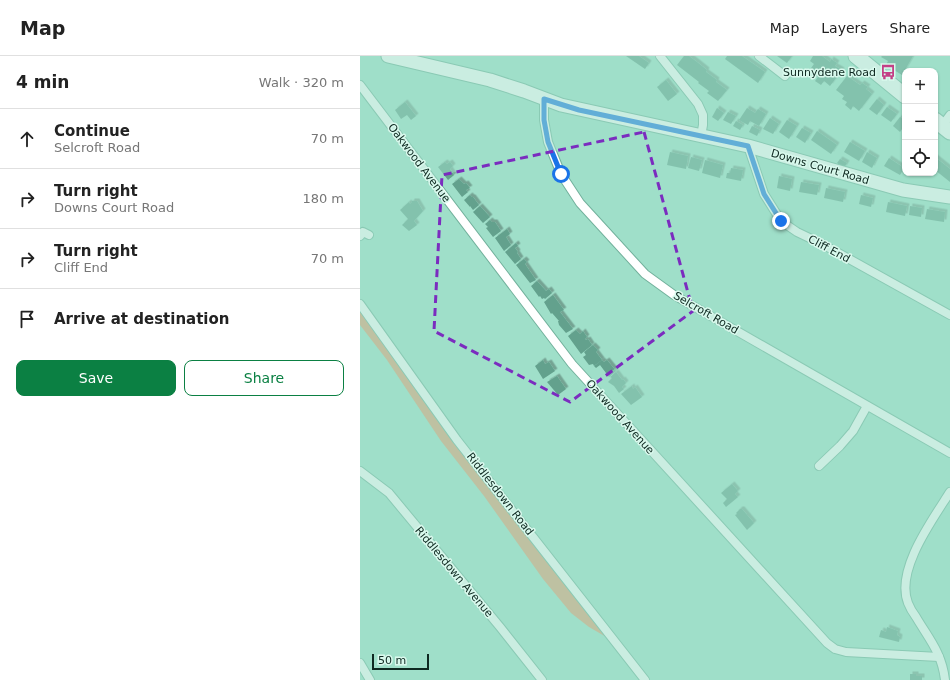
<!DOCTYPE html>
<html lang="en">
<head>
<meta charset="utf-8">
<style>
	:root { --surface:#fff; --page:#f6f6f6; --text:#222; --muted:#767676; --line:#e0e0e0; --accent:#0b8043 }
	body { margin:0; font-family:"DejaVu Sans",sans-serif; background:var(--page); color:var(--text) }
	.controls { position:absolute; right:12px; top:12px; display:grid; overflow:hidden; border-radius:8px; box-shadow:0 1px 3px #0004 }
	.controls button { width:36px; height:36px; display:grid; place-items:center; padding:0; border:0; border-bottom:1px solid var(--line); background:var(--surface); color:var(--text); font:20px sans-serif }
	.scale { position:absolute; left:12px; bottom:10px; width:57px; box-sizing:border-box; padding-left:4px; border:2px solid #0e2921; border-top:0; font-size:11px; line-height:14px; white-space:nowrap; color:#0e2921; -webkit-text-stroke:3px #d9f9ed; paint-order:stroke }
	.stop { position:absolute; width:12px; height:12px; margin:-9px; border:3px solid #1a73e8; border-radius:50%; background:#fff }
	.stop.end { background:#1a73e8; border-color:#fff; box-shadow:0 1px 4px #0008 }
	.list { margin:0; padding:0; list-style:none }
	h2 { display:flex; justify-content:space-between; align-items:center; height:52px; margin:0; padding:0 16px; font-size:17px }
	h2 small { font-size:13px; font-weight:400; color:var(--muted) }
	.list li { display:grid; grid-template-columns:26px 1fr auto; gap:12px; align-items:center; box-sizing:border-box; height:60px; padding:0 16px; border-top:1px solid var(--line) }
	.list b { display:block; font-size:15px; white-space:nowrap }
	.list p { margin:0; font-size:13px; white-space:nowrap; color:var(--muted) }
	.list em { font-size:13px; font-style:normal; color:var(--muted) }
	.actions { display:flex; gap:8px; padding:12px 16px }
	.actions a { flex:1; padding:9px 0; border:1px solid var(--accent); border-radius:8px; text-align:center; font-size:14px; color:var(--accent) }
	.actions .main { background:var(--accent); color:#fff }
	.icon { flex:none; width:22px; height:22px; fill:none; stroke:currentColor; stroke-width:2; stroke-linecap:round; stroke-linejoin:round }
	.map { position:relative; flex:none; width:590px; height:624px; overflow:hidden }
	header { display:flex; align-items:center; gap:24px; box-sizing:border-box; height:56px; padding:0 20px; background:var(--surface); border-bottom:1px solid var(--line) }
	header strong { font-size:19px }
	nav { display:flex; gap:22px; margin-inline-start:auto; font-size:14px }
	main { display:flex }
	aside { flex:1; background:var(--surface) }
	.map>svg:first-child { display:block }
	.green { fill:#e49e74 }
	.building { fill:#63a18d; filter:url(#shadow) }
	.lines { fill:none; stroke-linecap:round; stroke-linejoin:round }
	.street-casing { stroke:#72b19c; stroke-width:10 }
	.primary-casing { stroke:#72b19c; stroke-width:15 }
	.highway-casing { stroke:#72b19c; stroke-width:17 }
	.street { stroke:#fff; stroke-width:8 }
	.primary { stroke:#fff; stroke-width:13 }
	.highway { stroke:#fff; stroke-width:15 }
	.route { stroke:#1a73e8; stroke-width:5 }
	.marked { fill:none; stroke:#7b2cbf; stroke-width:3; stroke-dasharray:8 5; stroke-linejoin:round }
	.labels { text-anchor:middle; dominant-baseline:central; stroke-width:3; stroke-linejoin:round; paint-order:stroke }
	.poi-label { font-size:11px; fill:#0e2921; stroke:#d9f9ed; text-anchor:end }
	.street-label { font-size:11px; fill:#0e2921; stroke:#d9f9ed }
</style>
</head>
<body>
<header>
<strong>Map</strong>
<nav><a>Map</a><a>Layers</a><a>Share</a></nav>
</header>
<main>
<aside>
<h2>4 min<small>Walk · 320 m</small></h2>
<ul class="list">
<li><svg class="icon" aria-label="ahead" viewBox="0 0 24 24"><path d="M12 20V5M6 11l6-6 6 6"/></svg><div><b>Continue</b><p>Selcroft Road</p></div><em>70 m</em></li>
<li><svg class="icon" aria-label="right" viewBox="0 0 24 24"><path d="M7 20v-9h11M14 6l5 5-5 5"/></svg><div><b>Turn right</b><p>Downs Court Road</p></div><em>180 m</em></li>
<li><svg class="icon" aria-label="right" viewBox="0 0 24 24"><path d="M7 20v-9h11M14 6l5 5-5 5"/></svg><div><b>Turn right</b><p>Cliff End</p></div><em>70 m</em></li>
<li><svg class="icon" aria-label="arrive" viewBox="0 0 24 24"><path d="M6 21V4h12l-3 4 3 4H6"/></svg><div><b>Arrive at destination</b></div></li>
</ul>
<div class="actions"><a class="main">Save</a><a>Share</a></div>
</aside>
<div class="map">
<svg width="590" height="624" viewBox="0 0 590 624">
	<defs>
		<filter id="shadow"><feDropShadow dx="2.5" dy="-2.5" stdDeviation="0" flood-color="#0004"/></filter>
	</defs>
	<rect width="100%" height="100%" fill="#9fdfc9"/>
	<polygon class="green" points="0,254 93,386 248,582 229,571 211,557 183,523 124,440 81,385 27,304 0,269"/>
	<g class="building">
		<polygon points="266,0 279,0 289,7 285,13"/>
		<polygon points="324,0 329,0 337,6 347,14 346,16 357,24 356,26 367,34 358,45 347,37 349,35 338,27 339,26 317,9"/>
		<polygon points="367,0 382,0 405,16 398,27 365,3"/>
		<polygon points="417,0 432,0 427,7"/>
		<polygon points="453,0 462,0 470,6 471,3 477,7 475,10 482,14 470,30 464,25 461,29 455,25 458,21 449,15 454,8 450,5"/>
		<polygon points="522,0 553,0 542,19 526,9 528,5 521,1"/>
		<polygon points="487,20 500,29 502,27 508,31 506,33 512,38 499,55 493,50 491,54 485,49 487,46 482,43 484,40 476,34"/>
		<polygon points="306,24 317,38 308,45 297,31"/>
		<polygon points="517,43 524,49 517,59 509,53"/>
		<polygon points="45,46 56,60 51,64 47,59 41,63 35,54"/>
		<polygon points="527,51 537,58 531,66 521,59"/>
		<polygon points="357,52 364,57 358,65 352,61"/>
		<polygon points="387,52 395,57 398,53 406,58 399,70 390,65 388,69 379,64"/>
		<polygon points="368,56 376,60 371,68 363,64"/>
		<polygon points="540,61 545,64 545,69 540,76 533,70"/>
		<polygon points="410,62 419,68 413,78 403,73"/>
		<polygon points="427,64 437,70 429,83 419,76"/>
		<polygon points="376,65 383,69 380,74 373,70"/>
		<polygon points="392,70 400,74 397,80 389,76"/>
		<polygon points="442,72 451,77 445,87 436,81"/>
		<polygon points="457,75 477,89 471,98 451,84"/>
		<polygon points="490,86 505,95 499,105 484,96"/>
		<polygon points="310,96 328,100 326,113 307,109"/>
		<polygon points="507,96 517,102 512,112 502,106"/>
		<polygon points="331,101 342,104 339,115 328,112"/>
		<polygon points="575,101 590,113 590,126 575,114"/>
		<polygon points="529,102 544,112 540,119 524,110"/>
		<polygon points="480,103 487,107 484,112 477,107"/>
		<polygon points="345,104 363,109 360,122 342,117"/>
		<polygon points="85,106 87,108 90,106 93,110 90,113 94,119 88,124 78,111"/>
		<polygon points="371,112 383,114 381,125 366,122 367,117 370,117"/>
		<polygon points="419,120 432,123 430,135 417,132"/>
		<polygon points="99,123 104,128 106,127 110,132 106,134 108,136 102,141 92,128"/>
		<polygon points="441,126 459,129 457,139 439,136"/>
		<polygon points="466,132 485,136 483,146 464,142"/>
		<polygon points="110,139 112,141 113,141 119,149 113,154 110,150 110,151 104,144"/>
		<polygon points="501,139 513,142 511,151 499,148"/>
		<polygon points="52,145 57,145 63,155 54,165 57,169 49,175 42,169 48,163 40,154 49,146 50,148 52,146"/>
		<polygon points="528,146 547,150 545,160 526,156"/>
		<polygon points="120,150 130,161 123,167 113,156"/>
		<polygon points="550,150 562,152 561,161 549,159"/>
		<polygon points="567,153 585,156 584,166 565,163"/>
		<polygon points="130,164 132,166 135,166 141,175 133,181 126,172 128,171 125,168"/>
		<polygon points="147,173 150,178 146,181 151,189 144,195 135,182"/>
		<polygon points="156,187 158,190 155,192 158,196 157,197 161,203 155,208 145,196"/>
		<polygon points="164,203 167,206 165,208 176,224 170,227 156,209"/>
		<polygon points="177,225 186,235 189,233 192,237 185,243 184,242 182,243 180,240 179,241 171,230"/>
		<polygon points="193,239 204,254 200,256 213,273 206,277 199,269 198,265 199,265 192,257 191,258 184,246"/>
		<polygon points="216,274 220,278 223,275 227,281 225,283 226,284 228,283 232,289 221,298 208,280"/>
		<polygon points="233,289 238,294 236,296 242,304 234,310 233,308 229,309 223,301 226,299 224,296"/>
		<polygon points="183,304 185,308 189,306 195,315 183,323 175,310"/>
		<polygon points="242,304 244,306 247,304 256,315 249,321 240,309 236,312 234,310"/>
		<polygon points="256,316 262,324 263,323 266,327 262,331 264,333 259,337 254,330 248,326 252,322 250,321"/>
		<polygon points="197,320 206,333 198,339 187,326"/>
		<polygon points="272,330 273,333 275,331 282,341 271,349 261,338"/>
		<polygon points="372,428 378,435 375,438 378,441 366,451 363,447 367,443 361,437"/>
		<polygon points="380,453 382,453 394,467 387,474 375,459 377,458 376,457"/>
		<polygon points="527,571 538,575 537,579 540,581 539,586 519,581 521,574 526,576"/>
		<polygon points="550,618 556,618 556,620 562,620 562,624 550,624"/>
	</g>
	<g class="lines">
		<g class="street-casing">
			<g id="street">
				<polyline points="300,0 338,48 343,59 343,69 341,80"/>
				<polyline points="399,0 425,20"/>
				<polyline points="0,29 212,308 467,587 475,593 486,596 579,601"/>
				<polyline points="184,43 184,64 188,86 201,118 220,147 285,218 314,239 590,397"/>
				<polyline points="582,70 590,59"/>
				<polyline points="388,90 404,138 421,165 437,176 464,189 590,259"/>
				<polyline points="0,180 3,176 9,179"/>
				<polyline points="0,248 97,384 285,624"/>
				<polyline points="459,410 480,390 493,375 507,350"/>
				<polyline points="0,415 29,437 140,571 182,624"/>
				<polyline points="0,607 10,624"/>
				<path d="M585,624C582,597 569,583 556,561C553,557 550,552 548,547C535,514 573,463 590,436"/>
			</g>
		</g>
		<g class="primary-casing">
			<polyline id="primary" points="28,0 130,24 164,35 201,49 388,90 543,134 590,141"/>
		</g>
		<g class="highway-casing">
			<g id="highway">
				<polyline points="496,0 545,40"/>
				<polyline points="575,64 590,76"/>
			</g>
		</g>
		<use href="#street" class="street"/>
		<use href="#primary" class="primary"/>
		<use href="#highway" class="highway"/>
	</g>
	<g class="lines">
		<polyline class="route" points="201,118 188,86 184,64 184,43 219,54 388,90 404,138 421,165"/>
	</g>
	<path d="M0 0H590V624H0ZM284,76L333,255L210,346L74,275L82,119Z" fill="#9fdfc9" fill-opacity=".55" fill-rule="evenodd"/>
	<path class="marked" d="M284,76L333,255L210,346L74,275L82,119Z"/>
	<defs>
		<g id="bus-bare" transform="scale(1.2)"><path d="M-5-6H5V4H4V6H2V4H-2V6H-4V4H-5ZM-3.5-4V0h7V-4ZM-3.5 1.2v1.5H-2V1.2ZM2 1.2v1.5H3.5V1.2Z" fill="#c34086" stroke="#d9f9ed" stroke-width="2.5" paint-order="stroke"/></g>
	</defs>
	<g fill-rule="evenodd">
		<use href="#bus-bare" x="528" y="16"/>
	</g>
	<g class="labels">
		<g class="poi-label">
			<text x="516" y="16">Sunnydene Road</text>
		</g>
		<g class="street-label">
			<text transform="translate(59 107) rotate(53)">Oakwood Avenue</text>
			<text transform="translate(460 111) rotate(16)">Downs Court Road</text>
			<text transform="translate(469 193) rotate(28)">Cliff End</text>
			<text transform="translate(346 257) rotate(30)">Selcroft Road</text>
			<text transform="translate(260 361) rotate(48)">Oakwood Avenue</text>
			<text transform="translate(140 438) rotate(52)">Riddlesdown Road</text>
			<text transform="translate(94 516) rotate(50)">Riddlesdown Avenue</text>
		</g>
	</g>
</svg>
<div class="controls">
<button>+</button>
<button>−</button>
<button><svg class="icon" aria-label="locate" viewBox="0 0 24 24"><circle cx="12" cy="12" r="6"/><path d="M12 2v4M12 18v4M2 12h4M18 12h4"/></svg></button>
</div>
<div class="scale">50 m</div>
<div class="stop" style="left:201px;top:118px"></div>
<div class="stop end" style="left:421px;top:165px"></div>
</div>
</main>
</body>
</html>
